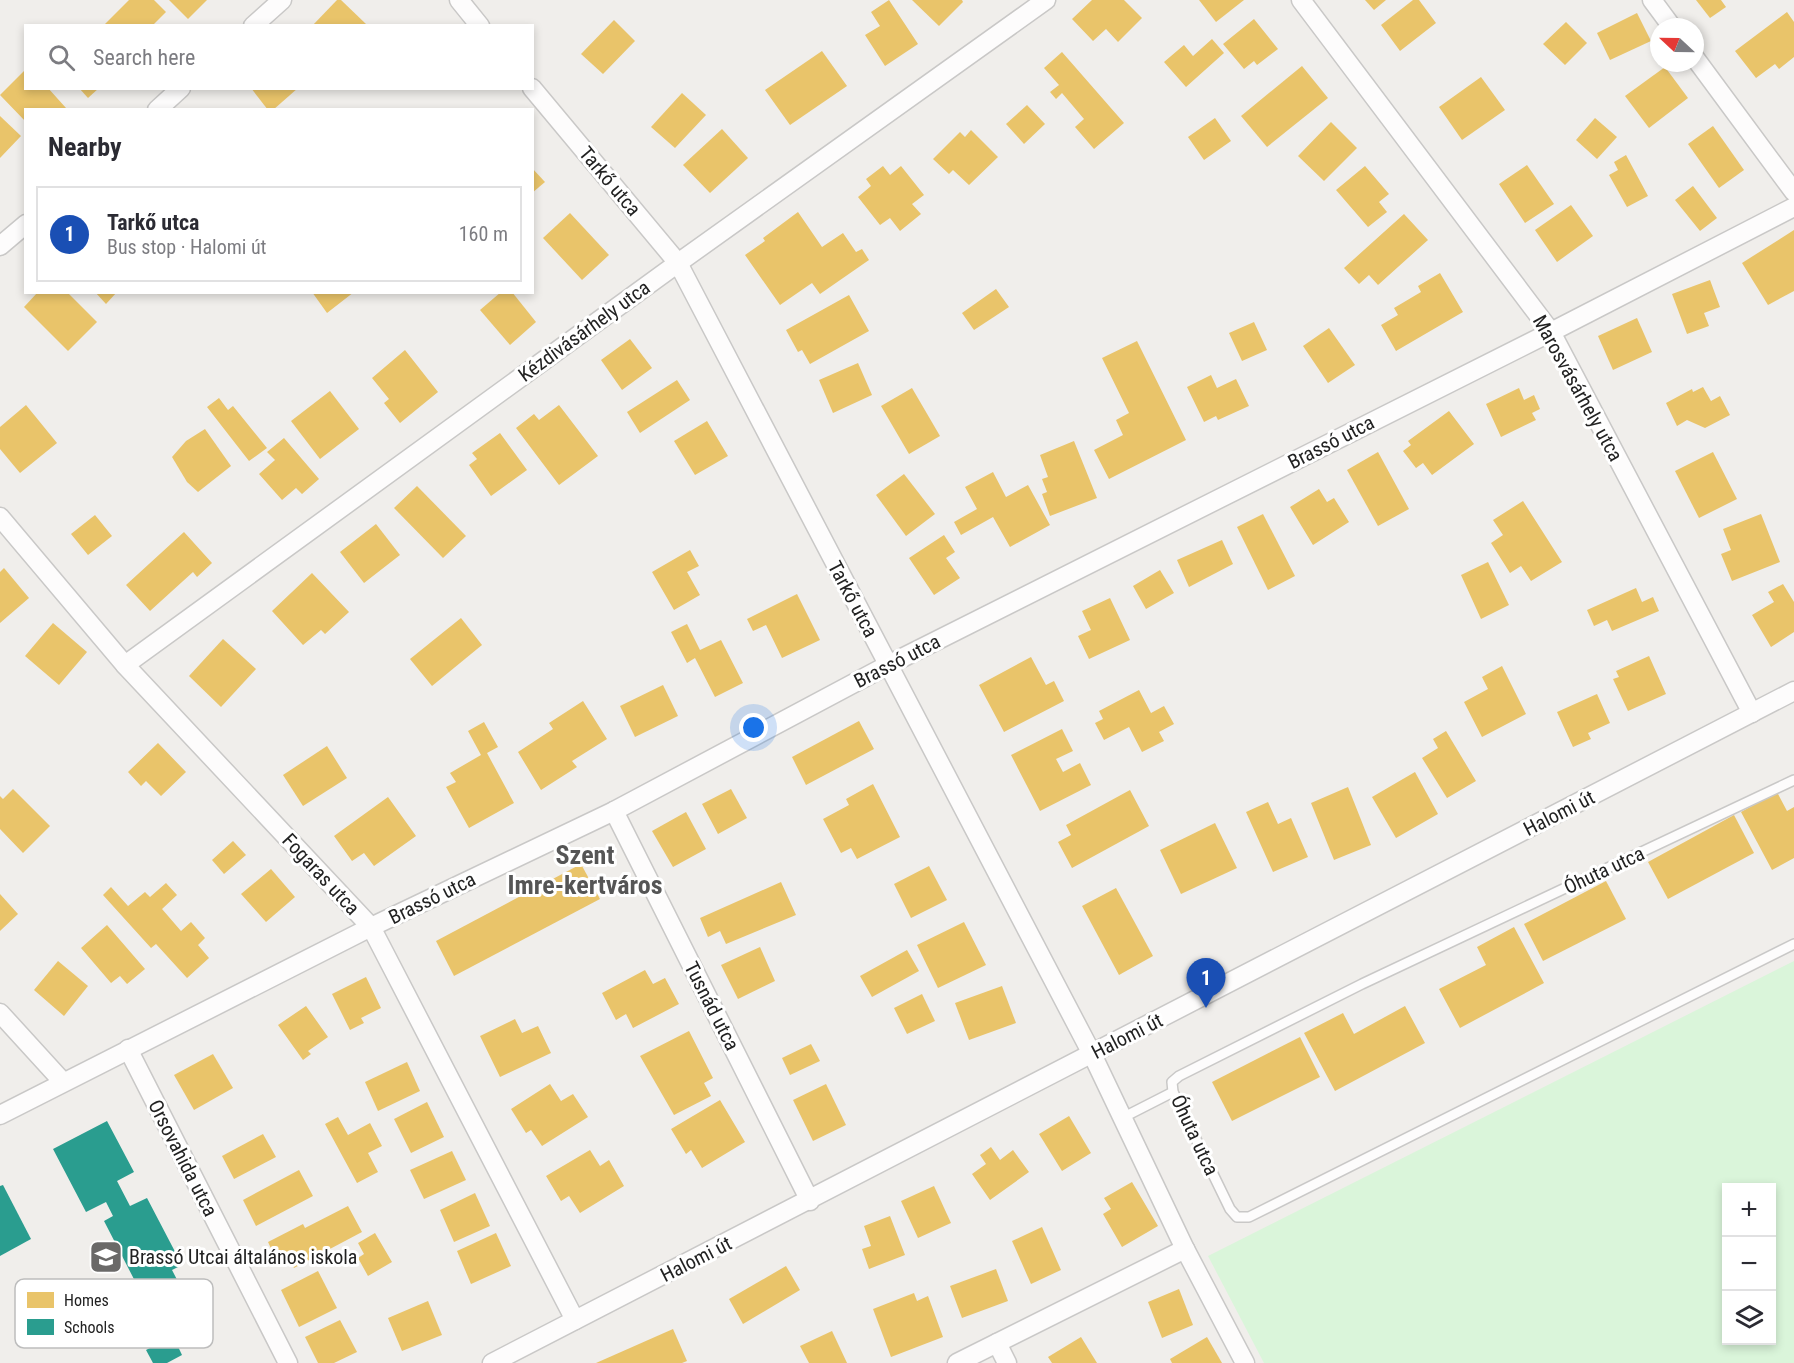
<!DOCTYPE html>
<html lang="en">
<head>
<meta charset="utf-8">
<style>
	:root { --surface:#fff; --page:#f7f7f7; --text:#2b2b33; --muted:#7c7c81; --line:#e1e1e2; --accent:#6a6968 }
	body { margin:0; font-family:"Roboto Condensed",sans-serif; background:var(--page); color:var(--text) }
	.controls { position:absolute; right:18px; bottom:18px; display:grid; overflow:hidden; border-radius:0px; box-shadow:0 3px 9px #0003 }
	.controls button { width:54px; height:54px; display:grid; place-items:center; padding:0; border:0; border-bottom:2px solid var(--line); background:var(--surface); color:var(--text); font:30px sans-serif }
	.compass { position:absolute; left:1650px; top:18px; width:54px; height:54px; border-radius:50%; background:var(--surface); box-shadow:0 3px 9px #0003; rotate:292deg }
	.you { position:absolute; left:754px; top:728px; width:21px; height:21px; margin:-15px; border:4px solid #fff; border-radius:50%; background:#1a73e8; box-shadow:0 0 0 9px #1a73e833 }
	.badge { display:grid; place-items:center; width:39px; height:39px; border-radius:50%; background:var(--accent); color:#fff; font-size:20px; font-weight:700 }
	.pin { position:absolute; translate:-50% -50px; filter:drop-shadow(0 2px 3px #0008) }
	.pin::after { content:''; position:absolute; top:32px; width:21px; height:18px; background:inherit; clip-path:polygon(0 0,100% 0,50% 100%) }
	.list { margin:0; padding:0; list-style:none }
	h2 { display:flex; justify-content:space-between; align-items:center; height:78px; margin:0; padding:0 24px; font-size:26px }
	h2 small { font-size:20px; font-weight:400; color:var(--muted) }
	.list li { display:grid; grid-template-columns:39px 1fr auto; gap:18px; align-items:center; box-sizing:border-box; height:96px; margin:0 12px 12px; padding:0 12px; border:2px solid var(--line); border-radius:0px }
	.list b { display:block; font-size:22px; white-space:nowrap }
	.list p { margin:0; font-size:20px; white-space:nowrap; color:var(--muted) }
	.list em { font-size:20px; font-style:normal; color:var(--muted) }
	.icon { flex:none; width:33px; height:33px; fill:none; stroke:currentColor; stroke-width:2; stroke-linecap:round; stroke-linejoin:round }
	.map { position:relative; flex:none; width:1794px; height:1363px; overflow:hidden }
	.search { position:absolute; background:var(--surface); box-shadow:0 3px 9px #0003; left:24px; top:24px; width:510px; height:66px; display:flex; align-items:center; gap:15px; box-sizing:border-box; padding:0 21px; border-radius:0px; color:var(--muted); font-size:22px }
	.panel { position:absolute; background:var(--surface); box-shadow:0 3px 9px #0003; left:24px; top:108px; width:510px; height:186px; border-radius:0px }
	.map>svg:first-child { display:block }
	.park { fill:#daf5da; fill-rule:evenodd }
	.homes { fill:#e9c46a }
	.schools { fill:#2a9d8f }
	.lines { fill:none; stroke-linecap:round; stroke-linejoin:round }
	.service-casing { stroke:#c9c8c7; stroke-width:12 }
	.minor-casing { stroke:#c9c8c7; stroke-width:21 }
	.service { stroke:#fdfcfc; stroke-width:9 }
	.minor { stroke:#fdfcfc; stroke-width:18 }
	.labels { text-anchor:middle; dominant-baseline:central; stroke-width:6; stroke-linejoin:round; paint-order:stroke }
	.street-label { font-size:20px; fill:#222; stroke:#fff }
	.poi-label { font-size:20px; fill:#222; stroke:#fff; text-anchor:start }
	.district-label { font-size:26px; font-weight:bold; fill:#555; stroke:#fff }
	.key { fill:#fff; stroke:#bdbdbd; stroke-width:1.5 }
	.key-label { font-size:16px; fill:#222 }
</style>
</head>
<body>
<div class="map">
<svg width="1794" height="1363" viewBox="0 0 1794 1363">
	<rect width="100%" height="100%" fill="#f0eeeb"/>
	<path class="park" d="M1794,961V1363H1264L1208,1256ZM1726,1188H1772V1340H1726Z"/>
	<g class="homes">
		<polygon points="129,0 154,0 166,12 152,26 103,26"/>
		<polygon points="169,0 207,0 188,19"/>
		<polygon points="337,0 341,0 366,24 312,26"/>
		<polygon points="889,0 918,44 885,66 865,35 880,26 871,12"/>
		<polygon points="912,0 962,0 963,2 939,26"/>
		<polygon points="1092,0 1124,0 1142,18 1118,42 1106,29 1093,41 1072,19"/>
		<polygon points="1199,0 1244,0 1216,22"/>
		<polygon points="1365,0 1386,0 1374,10"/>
		<polygon points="1413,0 1419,0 1436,23 1400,51 1381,25"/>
		<polygon points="1696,0 1721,0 1726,7 1710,18"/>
		<polygon points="1787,12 1794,22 1794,57 1779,69 1775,64 1756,78 1735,51"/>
		<polygon points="1637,13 1651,41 1610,60 1597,33"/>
		<polygon points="1254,19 1278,49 1257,65 1254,61 1244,69 1223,44"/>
		<polygon points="614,20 635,41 603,74 581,54"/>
		<polygon points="1566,22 1587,43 1565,65 1543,44"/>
		<polygon points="1212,39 1224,53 1186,87 1164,62 1184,45 1193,56"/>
		<polygon points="822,51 847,86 790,125 765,90"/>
		<polygon points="1062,52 1124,123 1094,149 1075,127 1084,119 1062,93 1056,99 1050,92 1059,85 1044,68"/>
		<polygon points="1302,66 1328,98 1267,147 1241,116"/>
		<polygon points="1665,67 1688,98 1649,128 1625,96"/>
		<polygon points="26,69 26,88 48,88 66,108 26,110 26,122 0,95"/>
		<polygon points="1481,77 1505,110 1462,140 1439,107"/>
		<polygon points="79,88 99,88 88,98"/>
		<polygon points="251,88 298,88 273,110 268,110"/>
		<polygon points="682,93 706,115 675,148 651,127"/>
		<polygon points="1027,105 1045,124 1024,144 1006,124"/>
		<polygon points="0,116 21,136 0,158"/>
		<polygon points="1215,118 1231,141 1204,160 1188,137"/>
		<polygon points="1595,118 1617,137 1597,159 1576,140"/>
		<polygon points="1331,122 1357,148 1324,181 1298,156"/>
		<polygon points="1713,126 1744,170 1719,188 1688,144"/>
		<polygon points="722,129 748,158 710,193 683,165"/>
		<polygon points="971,130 998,157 969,185 953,170 949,174 933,159 960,132 965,137"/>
		<polygon points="1626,155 1648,196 1627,207 1609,175 1618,170 1614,162"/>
		<polygon points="1527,165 1554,204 1525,223 1499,184"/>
		<polygon points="883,166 890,175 901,166 924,195 912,204 921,214 900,231 890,218 880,225 858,197 871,186 866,179"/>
		<polygon points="1365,166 1389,194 1379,202 1387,212 1368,227 1336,190"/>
		<polygon points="532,168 545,182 532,193"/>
		<polygon points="1693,186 1717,218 1700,231 1675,200"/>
		<polygon points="1571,205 1593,236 1557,262 1535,230"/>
		<polygon points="798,212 822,247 843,233 856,252 862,249 869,260 820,294 812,283 780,305 745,255 765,241 763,238"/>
		<polygon points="570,213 609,255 582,280 543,238"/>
		<polygon points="1404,214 1428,240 1378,285 1369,275 1359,284 1344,268"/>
		<polygon points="1794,230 1794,291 1768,305 1742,263"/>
		<polygon points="1440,273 1463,312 1396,351 1381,325 1398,315 1394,308 1421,292 1418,286"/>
		<polygon points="1710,280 1720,307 1704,313 1709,326 1687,334 1672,294"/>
		<polygon points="996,289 1009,307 974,330 962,313"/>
		<polygon points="38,292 67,292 97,322 68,351 24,307"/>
		<polygon points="95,292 117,292 106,304"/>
		<polygon points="312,292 354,292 327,313"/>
		<polygon points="501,292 512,292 536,322 510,345 480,310"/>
		<polygon points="849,295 869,331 810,364 802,350 798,352 786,330"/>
		<polygon points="1637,318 1652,352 1613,370 1598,336"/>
		<polygon points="1254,322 1267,350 1242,361 1229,333"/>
		<polygon points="1329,328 1355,365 1328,383 1303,346"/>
		<polygon points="630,339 652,368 622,390 601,360"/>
		<polygon points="1137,341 1186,440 1109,479 1094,450 1123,435 1116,420 1129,413 1102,358"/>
		<polygon points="405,350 438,392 400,423 384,403 389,399 372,378"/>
		<polygon points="858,363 872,395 833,413 819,380"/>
		<polygon points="1211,375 1217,388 1236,379 1249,406 1218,420 1216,416 1204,422 1187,387"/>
		<polygon points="677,380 690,400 640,433 627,412"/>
		<polygon points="1703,387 1711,401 1720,396 1730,415 1705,428 1687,420 1677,426 1666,403 1692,389 1693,392"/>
		<polygon points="912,388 940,436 909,454 881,406"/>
		<polygon points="1519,388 1524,400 1534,395 1540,409 1532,413 1536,420 1501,437 1486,404"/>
		<polygon points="330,391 359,429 320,459 291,421"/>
		<polygon points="219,398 228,410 233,406 267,448 249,461 207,407"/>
		<polygon points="26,405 57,443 20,473 0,449 0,427"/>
		<polygon points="559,405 598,456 559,485 516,428 534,414 539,420"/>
		<polygon points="1449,411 1474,444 1432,475 1423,463 1416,468 1403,451 1411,445 1408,441"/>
		<polygon points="707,421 728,456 695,475 674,441"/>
		<polygon points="205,429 231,466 198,492 187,482 172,457 186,441"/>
		<polygon points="500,433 527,470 491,496 469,465 477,459 472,453"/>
		<polygon points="284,438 319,479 302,494 296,488 282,500 259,474 275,460 267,452"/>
		<polygon points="1074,441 1097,498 1050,516 1042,494 1047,492 1042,479 1048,477 1040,455"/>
		<polygon points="1378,452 1409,509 1378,526 1347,470"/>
		<polygon points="1713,452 1737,499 1699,518 1675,471"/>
		<polygon points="993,472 1006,497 1028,485 1050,525 1010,547 993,517 961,535 954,522 977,509 965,487"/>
		<polygon points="904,474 935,514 906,536 876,495"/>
		<polygon points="417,486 466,536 443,558 394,508"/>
		<polygon points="1319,489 1327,502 1334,498 1349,522 1313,545 1290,507"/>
		<polygon points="1523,501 1562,562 1531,581 1521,566 1510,573 1491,543 1503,535 1493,520"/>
		<polygon points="1263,514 1295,576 1268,590 1237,527"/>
		<polygon points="1761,514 1780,562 1732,581 1721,554 1731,550 1723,529"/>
		<polygon points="95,515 112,536 88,555 71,534"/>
		<polygon points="376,524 400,555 364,583 340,552"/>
		<polygon points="184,532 212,563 197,577 193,572 150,611 126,585"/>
		<polygon points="944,535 955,552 946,558 960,578 934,595 909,558"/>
		<polygon points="1222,540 1233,564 1189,587 1177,560"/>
		<polygon points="690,550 699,566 687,572 700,595 674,610 652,572"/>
		<polygon points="1488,562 1509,605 1481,619 1461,575"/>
		<polygon points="4,568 29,598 0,623 0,572"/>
		<polygon points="1160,570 1174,593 1146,609 1133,586"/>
		<polygon points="312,573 349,612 325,634 321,630 303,645 272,611"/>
		<polygon points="1783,584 1794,602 1794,632 1771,647 1752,615 1774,602 1768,592"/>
		<polygon points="1636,588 1642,602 1653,597 1659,611 1612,631 1607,620 1594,626 1587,610"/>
		<polygon points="797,594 820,640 782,658 766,625 753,631 747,619"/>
		<polygon points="1110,598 1130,640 1089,659 1078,636 1091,630 1082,611"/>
		<polygon points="461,618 482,645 432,686 410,659"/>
		<polygon points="53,623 87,652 59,685 25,656"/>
		<polygon points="687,624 700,650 721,640 743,683 715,697 695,658 687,663 671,632"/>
		<polygon points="223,639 256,669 221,707 189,676"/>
		<polygon points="1649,656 1666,694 1628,711 1613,679 1619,677 1616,671"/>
		<polygon points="1031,657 1046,685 1054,681 1064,701 1004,732 979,685"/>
		<polygon points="1502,666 1526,714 1482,737 1464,702 1488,689 1482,677"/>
		<polygon points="663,685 678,716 635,737 620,706"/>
		<polygon points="1139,690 1151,713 1164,706 1174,724 1159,732 1164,741 1142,752 1129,727 1104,740 1095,723 1103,719 1099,711"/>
		<polygon points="1597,694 1610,723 1588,733 1591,739 1573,747 1557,712"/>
		<polygon points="583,701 607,739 572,761 577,767 541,790 518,752 553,729 549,723"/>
		<polygon points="859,721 874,749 806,785 792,757"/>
		<polygon points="484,722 498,747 487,753 514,803 469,828 446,787 456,782 450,773 481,755 468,731"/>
		<polygon points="1062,729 1073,751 1056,759 1063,772 1080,763 1091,785 1040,811 1011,755"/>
		<polygon points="1446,731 1476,781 1447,798 1422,758 1438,748 1433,739"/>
		<polygon points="158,743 186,772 161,796 146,781 141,786 128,772"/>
		<polygon points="327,746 347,778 303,806 283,775"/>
		<polygon points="1415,772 1438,814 1396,838 1372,797"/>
		<polygon points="873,784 900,837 857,859 851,848 841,853 823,819 849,805 846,799"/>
		<polygon points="1348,787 1371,845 1334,860 1311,803"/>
		<polygon points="13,789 50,826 23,853 0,829 0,796 3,799"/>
		<polygon points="731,789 747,818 718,834 702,804"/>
		<polygon points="1130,790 1149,826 1072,868 1058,842 1071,835 1066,825"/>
		<polygon points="1777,792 1787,811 1794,807 1794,858 1772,870 1741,812"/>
		<polygon points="388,797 416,836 374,866 364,853 352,861 334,836"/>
		<polygon points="1268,802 1278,824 1291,818 1308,857 1273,872 1246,812"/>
		<polygon points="686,812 706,849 673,867 652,831"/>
		<polygon points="1734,815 1754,853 1668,899 1648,862"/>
		<polygon points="1215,823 1237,868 1181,894 1160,850"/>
		<polygon points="233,841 246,855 224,874 212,860"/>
		<polygon points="581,864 600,899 454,976 436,941"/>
		<polygon points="929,866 947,900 911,918 894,884"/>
		<polygon points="271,869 295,897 266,922 241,894"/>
		<polygon points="1606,881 1626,919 1543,961 1524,924"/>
		<polygon points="781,882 796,915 726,944 720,931 708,937 700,918"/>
		<polygon points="166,883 177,895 162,909 181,931 191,922 205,938 198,945 209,958 187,978 156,944 151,948 103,895 111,887 128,906 145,892 150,897"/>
		<polygon points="1116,888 1153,956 1119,975 1082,906"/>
		<polygon points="0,894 18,914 0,931"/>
		<polygon points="964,922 986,965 938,988 917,945"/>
		<polygon points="107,925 145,969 127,984 120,976 111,983 81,948"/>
		<polygon points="1514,927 1544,983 1460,1028 1439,989 1486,965 1477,947"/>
		<polygon points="760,947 775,981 738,999 721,965"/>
		<polygon points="907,950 919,971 872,997 860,976"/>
		<polygon points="58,961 88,986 64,1016 34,990"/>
		<polygon points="645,970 653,984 665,978 679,1004 633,1028 626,1014 616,1020 602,993"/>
		<polygon points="366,977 381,1008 361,1018 364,1023 350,1030 332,994"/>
		<polygon points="1002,986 1016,1023 969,1040 955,1003"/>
		<polygon points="922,994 935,1021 907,1034 894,1008"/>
		<polygon points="306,1006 328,1037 308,1051 311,1054 303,1060 278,1025"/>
		<polygon points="1405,1006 1425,1043 1335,1091 1304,1033 1343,1013 1354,1034"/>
		<polygon points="515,1019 522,1033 538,1026 551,1053 500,1077 480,1036"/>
		<polygon points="689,1031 713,1078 704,1083 711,1096 674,1115 640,1056"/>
		<polygon points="1300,1037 1320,1077 1232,1121 1212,1082"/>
		<polygon points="811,1044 820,1061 790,1075 782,1058"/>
		<polygon points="213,1054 233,1088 194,1110 174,1075"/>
		<polygon points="407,1062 420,1091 378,1111 365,1082"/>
		<polygon points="550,1084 561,1101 573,1094 588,1117 542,1146 531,1130 526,1133 511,1109"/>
		<polygon points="826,1084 846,1125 813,1141 793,1100"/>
		<polygon points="720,1100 745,1142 702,1168 691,1150 686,1154 671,1129"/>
		<polygon points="427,1102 444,1137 411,1153 394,1119"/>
		<polygon points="1069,1116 1091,1153 1062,1171 1039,1134"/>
		<polygon points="338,1117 348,1135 370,1123 382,1146 368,1153 378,1172 357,1183 325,1124"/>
		<polygon points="263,1134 276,1157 234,1179 222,1156"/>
		<polygon points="991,1147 1000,1160 1013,1150 1029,1172 990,1200 972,1174 986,1164 980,1155"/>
		<polygon points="590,1150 600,1166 609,1160 624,1186 580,1213 569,1196 561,1201 546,1176"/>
		<polygon points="452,1151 466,1180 424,1199 410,1170"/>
		<polygon points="299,1170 313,1196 256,1226 243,1200"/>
		<polygon points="1132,1182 1158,1226 1122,1247 1103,1214 1111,1209 1104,1198"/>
		<polygon points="934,1186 951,1223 918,1238 901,1201"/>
		<polygon points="475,1193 490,1226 454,1242 440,1210"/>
		<polygon points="348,1206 362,1232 294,1268 285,1252 275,1257 268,1242 303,1224 305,1228"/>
		<polygon points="890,1216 905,1255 869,1269 862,1249 871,1246 864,1226"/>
		<polygon points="1042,1227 1061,1270 1031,1284 1012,1241"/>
		<polygon points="375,1233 392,1262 368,1276 358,1258 364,1254 358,1243"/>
		<polygon points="496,1233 511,1266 471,1284 457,1251"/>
		<polygon points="786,1266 800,1290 743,1324 729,1299"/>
		<polygon points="996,1269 1008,1301 962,1318 950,1286"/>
		<polygon points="318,1271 337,1308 299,1327 281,1290"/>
		<polygon points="1179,1289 1193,1325 1162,1338 1148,1302"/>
		<polygon points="914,1293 917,1301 928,1296 943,1337 891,1357 873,1309"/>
		<polygon points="428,1301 442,1335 402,1351 388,1318"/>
		<polygon points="340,1320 357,1352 334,1363 318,1363 305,1337"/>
		<polygon points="673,1329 687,1361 682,1363 596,1363"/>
		<polygon points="832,1331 847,1363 809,1363 800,1346"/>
		<polygon points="1081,1337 1097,1363 1052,1363 1048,1357"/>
		<polygon points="1207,1337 1222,1363 1172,1363 1170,1359"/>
	</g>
	<g class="schools">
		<polygon points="107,1121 134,1172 117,1181 130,1206 147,1198 182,1265 172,1270 187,1299 160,1313 144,1281 137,1285 104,1221 113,1216 106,1202 86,1212 53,1149"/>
		<polygon points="3,1185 31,1239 0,1256 0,1186"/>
		<polygon points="173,1336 182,1355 167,1363 153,1363 146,1350"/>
	</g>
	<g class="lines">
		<g class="service-casing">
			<g id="service">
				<polyline points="1794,780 1362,984 1179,1076 1172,1082 1173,1092 1230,1209 1237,1217 1249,1217 1794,944"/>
				<polyline points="1122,1118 1173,1092"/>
			</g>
		</g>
		<g class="minor-casing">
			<g id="minor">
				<polyline points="459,0 480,26"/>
				<polyline points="1301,0 1551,332 1752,713"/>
				<polyline points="1652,0 1672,27"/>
				<polyline points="253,26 282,0"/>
				<polyline points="1695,58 1794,192"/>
				<polyline points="532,88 678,263 1092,1054 1185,1249 1245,1363"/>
				<polyline points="157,110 181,88"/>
				<polyline points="0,246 26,224"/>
				<polyline points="0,517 125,665 371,927 575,1320"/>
				<polyline points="125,665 678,263 1046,0"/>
				<polyline points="614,811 810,1201"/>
				<polyline points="0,1013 63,1082"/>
				<polyline points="128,1049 288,1363"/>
				<polyline points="0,1115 371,927 614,811 888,665 1551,332 1794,207"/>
				<polyline points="997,1343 1007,1363"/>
				<polyline points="492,1363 1794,691"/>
				<polyline points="957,1363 1185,1249"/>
			</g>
		</g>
		<use href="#service" class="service"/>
		<use href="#minor" class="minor"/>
	</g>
	<defs>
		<g id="school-square" transform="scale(1.725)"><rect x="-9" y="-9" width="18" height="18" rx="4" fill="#6a6968" stroke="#fff"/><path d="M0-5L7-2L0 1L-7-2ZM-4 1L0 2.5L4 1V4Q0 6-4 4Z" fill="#fff"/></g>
	</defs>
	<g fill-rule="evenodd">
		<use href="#school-square" x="106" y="1257"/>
	</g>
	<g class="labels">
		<g class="street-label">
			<text transform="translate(610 181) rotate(50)">Tarkő utca</text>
			<text transform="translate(584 331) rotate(-36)">Kézdivásárhely utca</text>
			<text transform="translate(1578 388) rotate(61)">Marosvásárhely utca</text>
			<text transform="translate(1331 442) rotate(-27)">Brassó utca</text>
			<text transform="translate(853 599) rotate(62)">Tarkő utca</text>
			<text transform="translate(897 661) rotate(-27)">Brassó utca</text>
			<text transform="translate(1559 813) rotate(-27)">Halomi út</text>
			<text transform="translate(1604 870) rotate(-25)">Óhuta utca</text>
			<text transform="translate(321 874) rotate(47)">Fogaras utca</text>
			<text transform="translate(432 898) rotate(-26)">Brassó utca</text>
			<text transform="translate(712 1006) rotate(63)">Tusnád utca</text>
			<text transform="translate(1127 1036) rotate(-27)">Halomi út</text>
			<text transform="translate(1195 1135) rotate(65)">Óhuta utca</text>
			<text transform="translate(183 1158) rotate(63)">Orsovahida utca</text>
			<text transform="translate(696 1259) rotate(-27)">Halomi út</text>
		</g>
		<g class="poi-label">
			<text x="129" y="1257">Brassó Utcai általános iskola</text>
		</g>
		<g class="district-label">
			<text x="585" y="855">Szent<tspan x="585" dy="30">Imre-kertváros</tspan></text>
		</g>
	</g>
	<rect x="15" y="1279" width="198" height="69" rx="9" class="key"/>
	<rect x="27" y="1292" width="27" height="16" fill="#e9c46a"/>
	<rect x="27" y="1319" width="27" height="16" fill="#2a9d8f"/>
	<g class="key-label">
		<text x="64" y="1306">Homes</text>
		<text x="64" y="1333">Schools</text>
	</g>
</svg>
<div class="controls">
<button>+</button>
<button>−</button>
<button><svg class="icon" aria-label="layers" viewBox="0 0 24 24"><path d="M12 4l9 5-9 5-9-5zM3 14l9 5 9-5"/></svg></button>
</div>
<svg class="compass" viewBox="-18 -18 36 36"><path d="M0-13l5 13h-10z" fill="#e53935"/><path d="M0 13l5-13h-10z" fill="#7c7c81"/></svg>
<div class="you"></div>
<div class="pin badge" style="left:1206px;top:1008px;background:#1a4fb4">1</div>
<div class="search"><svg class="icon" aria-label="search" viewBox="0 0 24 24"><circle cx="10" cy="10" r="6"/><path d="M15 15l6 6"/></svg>Search here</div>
<section class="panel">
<h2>Nearby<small></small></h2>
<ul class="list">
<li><span class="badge" style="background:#1a4fb4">1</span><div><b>Tarkő utca</b><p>Bus stop · Halomi út</p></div><em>160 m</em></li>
</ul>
</section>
</div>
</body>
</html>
